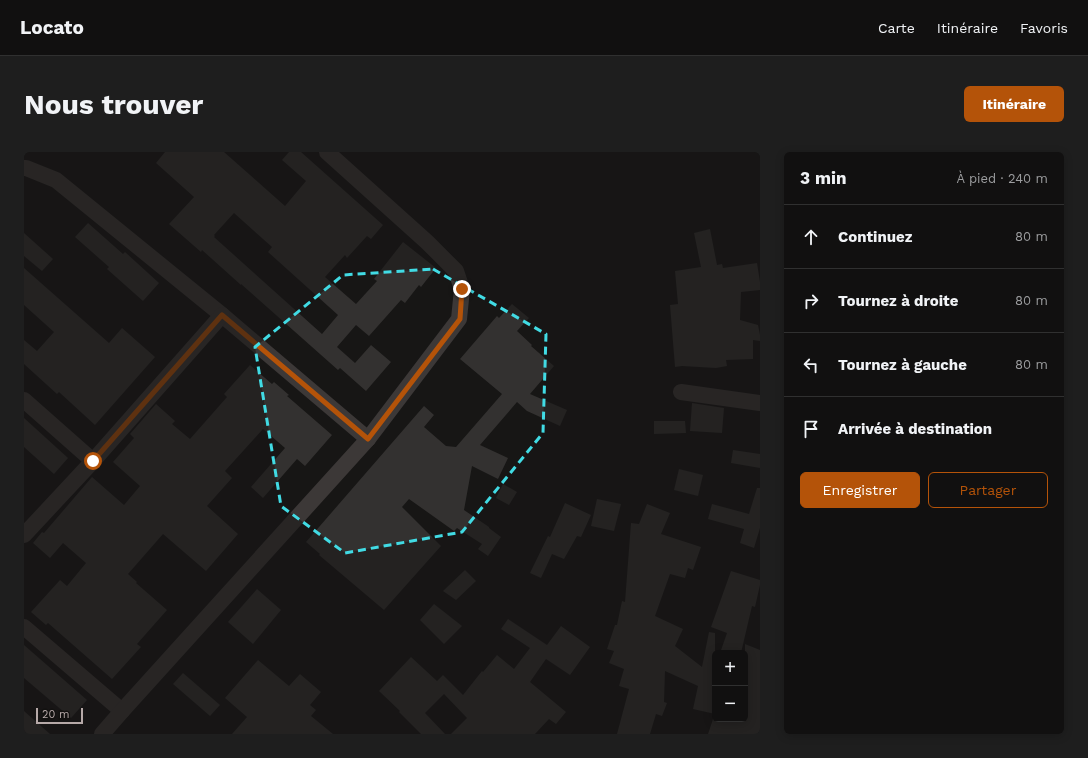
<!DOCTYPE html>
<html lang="fr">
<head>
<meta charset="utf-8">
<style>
	:root { --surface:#111010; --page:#1e1e1e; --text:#f1f3f6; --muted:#9c9d9f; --line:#303030; --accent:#b45309 }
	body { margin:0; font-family:"Work Sans",sans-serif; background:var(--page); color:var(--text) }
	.controls { position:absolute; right:12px; bottom:12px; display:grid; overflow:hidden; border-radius:6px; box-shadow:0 2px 10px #0003 }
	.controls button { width:36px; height:36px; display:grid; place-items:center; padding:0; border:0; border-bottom:1px solid var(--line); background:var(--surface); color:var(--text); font:20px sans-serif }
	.scale { position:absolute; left:12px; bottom:10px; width:47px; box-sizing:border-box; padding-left:4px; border:2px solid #b6a9a8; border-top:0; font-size:11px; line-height:14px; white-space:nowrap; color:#b6a9a8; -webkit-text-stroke:3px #121110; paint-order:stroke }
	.stop { position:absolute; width:12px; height:12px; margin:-9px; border:3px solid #b45309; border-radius:50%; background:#fff }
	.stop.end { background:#b45309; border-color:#fff; box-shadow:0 1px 4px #0008 }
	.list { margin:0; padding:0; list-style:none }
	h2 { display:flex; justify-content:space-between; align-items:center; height:52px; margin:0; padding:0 16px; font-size:17px }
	h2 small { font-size:13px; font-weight:400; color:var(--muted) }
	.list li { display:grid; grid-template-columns:26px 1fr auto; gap:12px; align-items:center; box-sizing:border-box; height:64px; padding:0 16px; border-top:1px solid var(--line) }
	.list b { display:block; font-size:15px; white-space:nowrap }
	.list em { font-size:13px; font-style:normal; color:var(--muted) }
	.actions { display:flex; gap:8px; padding:12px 16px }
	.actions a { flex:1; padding:9px 0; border:1px solid var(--accent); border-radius:6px; text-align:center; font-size:14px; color:var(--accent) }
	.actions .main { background:var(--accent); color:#fff }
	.icon { flex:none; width:22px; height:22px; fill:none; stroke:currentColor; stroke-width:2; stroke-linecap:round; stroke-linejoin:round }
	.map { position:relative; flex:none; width:736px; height:582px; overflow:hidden; border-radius:6px }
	header { display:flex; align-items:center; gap:24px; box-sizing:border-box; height:56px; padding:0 20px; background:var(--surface); border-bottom:1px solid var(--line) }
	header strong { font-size:19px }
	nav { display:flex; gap:22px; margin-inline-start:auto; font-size:14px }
	.intro { display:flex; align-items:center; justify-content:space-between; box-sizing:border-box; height:96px; padding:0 24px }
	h1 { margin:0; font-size:28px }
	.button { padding:10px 18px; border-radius:6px; background:var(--accent); color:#fff; font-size:14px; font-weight:700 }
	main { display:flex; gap:24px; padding:0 24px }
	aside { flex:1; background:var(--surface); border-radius:6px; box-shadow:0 2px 10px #0003 }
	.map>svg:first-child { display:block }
	.building { fill:#333130; fill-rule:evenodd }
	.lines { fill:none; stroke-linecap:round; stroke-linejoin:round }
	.street { stroke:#3c3837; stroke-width:16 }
	.route { stroke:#b45309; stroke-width:5 }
	.marked { fill:none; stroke:#41dbe4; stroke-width:3; stroke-dasharray:8 5; stroke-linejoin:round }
</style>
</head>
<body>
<header>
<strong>Locato</strong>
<nav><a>Carte</a><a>Itinéraire</a><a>Favoris</a></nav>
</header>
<div class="intro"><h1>Nous trouver</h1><a class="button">Itinéraire</a></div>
<main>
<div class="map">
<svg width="736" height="582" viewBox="0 0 736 582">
	<rect width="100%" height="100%" fill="#171615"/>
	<g class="building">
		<path d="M141,0H200L261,54L282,29L258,8L265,0H277L359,73L347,87L343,84L323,106L321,103L301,125L332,152L353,129L350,127L379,90L412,116L397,135L395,133L381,151L377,148L345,184L332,173L313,195L331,211L347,193L367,210L342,239L316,216L314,218L217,132V133L178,98L177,100L145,72L170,45L132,11ZM210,61L248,95L244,100L314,163L298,182L190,85L191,84L190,83Z"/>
		<polygon points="64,71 99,102 101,100 135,131 119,149 83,117 85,115 51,85"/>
		<polygon points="686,77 693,113 698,112 699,116 733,111 736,130 736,138 717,140 716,168 734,173 736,183 736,189 729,188 729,207 702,208 703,214 692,216 658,214 651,215 646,153 654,152 651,119 677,115 670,81"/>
		<polygon points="0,81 29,107 18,119 0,104"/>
		<polygon points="0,116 85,191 98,176 131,205 71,273 35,240 33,242 0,212 0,188 13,199 30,180 0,153"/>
		<polygon points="488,152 505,166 493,179 508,193 507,194 530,214 506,242 543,258 536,274 503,259 493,250 456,293 484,306 474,327 448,314 440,358 465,375 465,376 477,385 464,404 454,397 458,392 433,376 430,379 385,347 378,355 417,394 360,458 295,403 296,402 282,390 400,254 410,263 400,275 422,294 432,295 478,242 436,207 473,164 475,166"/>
		<polygon points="226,213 248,232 250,230 265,243 263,244 308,283 281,314 273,307 239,346 227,335 261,296 239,277 201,319 208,326 183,354 214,382 182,419 139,382 104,422 113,430 112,431 143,458 113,492 117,495 88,527 24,471 22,473 7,460 36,428 43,434 62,411 39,391 26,406 9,391 18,380 20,381 68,325 100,353 116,334 89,310 110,286 106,282 132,252 151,269 148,272 166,287 203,245 200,242"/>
		<polygon points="668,251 700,256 698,281 666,279"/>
		<polygon points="0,266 44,306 30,322 0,295"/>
		<polygon points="630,269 661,269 662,281 630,282"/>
		<polygon points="709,298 736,302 736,316 707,311"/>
		<polygon points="655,317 679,323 674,344 650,338"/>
		<polygon points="479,332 493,340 485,353 472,346"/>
		<polygon points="733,336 736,336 736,376 730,396 716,391 720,377 684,367 688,352 725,362"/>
		<polygon points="573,347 597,352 590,379 567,374"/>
		<polygon points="541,351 567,363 557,385 553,384 540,407 528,402 517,426 506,421 524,384 526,385"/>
		<polygon points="623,352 646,361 637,382 677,395 669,418 664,416 661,426 646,422 631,464 659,477 651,494 678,515 685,480 691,481 691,562 669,557 674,534 641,519 640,550 643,551 638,564 632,562 626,582 593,582 605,537 595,534 600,517 585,511 590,499 583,497 591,473 593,473 598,449 601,450 607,371 615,372"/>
		<polygon points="441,418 452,429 432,448 419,439"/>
		<polygon points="707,419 736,428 736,433 731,455 728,454 717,501 696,501 703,481 687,475"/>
		<polygon points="233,437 257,458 229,492 204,470"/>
		<polygon points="410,452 438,474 420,492 396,468"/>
		<polygon points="484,467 523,493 537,474 566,495 546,523 522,507 506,530 542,560 532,572 525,567 511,582 427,582 443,566 420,542 401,561 421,582 397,582 375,560 376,559 355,539 387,505 413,529 419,523 439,543 458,519 459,520 473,503 490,517 506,496 477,477"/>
		<polygon points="721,492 736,498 736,582 684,582 689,567 721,567"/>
		<polygon points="0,493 63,548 47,566 0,526"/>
		<polygon points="234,508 265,534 276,522 297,540 286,553 292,558 287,564 309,582 208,582 223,565 201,546"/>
		<polygon points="159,521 196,553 186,564 149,532"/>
		<polygon points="0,559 26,582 0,582"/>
	</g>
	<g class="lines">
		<g class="street">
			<polyline points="0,16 2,16 32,28 198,163 344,287"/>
			<polyline points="657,240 736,251"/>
			<polyline points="0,248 69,309"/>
			<polyline points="0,383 69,309 198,163"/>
			<polyline points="0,475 98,559"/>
			<polyline points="78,582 98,559 344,287 435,167 438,137 432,119 403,90 303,0"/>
		</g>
	</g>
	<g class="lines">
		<polyline class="route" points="69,309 198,163 344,287 436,167 438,137"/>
	</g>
	<path d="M0 0H736V582H0ZM409,117L522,182L519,281L438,380L321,401L257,354L231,195L319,123Z" fill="#171615" fill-opacity=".55" fill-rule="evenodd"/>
	<path class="marked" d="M409,117L522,182L519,281L438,380L321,401L257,354L231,195L319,123Z"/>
</svg>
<div class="controls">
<button>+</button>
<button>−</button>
</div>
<div class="scale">20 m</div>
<div class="stop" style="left:69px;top:309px"></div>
<div class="stop end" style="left:438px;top:137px"></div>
</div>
<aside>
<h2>3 min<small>À pied · 240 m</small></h2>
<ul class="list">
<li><svg class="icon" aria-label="ahead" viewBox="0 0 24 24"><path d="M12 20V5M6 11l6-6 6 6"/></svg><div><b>Continuez</b></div><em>80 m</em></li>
<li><svg class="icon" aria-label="right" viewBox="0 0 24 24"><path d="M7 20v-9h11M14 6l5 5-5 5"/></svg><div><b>Tournez à droite</b></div><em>80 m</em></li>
<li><svg class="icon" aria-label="left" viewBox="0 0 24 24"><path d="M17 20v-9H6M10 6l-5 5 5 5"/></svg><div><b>Tournez à gauche</b></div><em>80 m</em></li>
<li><svg class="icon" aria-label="arrive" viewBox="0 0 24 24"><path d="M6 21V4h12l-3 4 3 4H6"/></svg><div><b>Arrivée à destination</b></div></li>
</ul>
<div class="actions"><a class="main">Enregistrer</a><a>Partager</a></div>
</aside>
</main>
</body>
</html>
